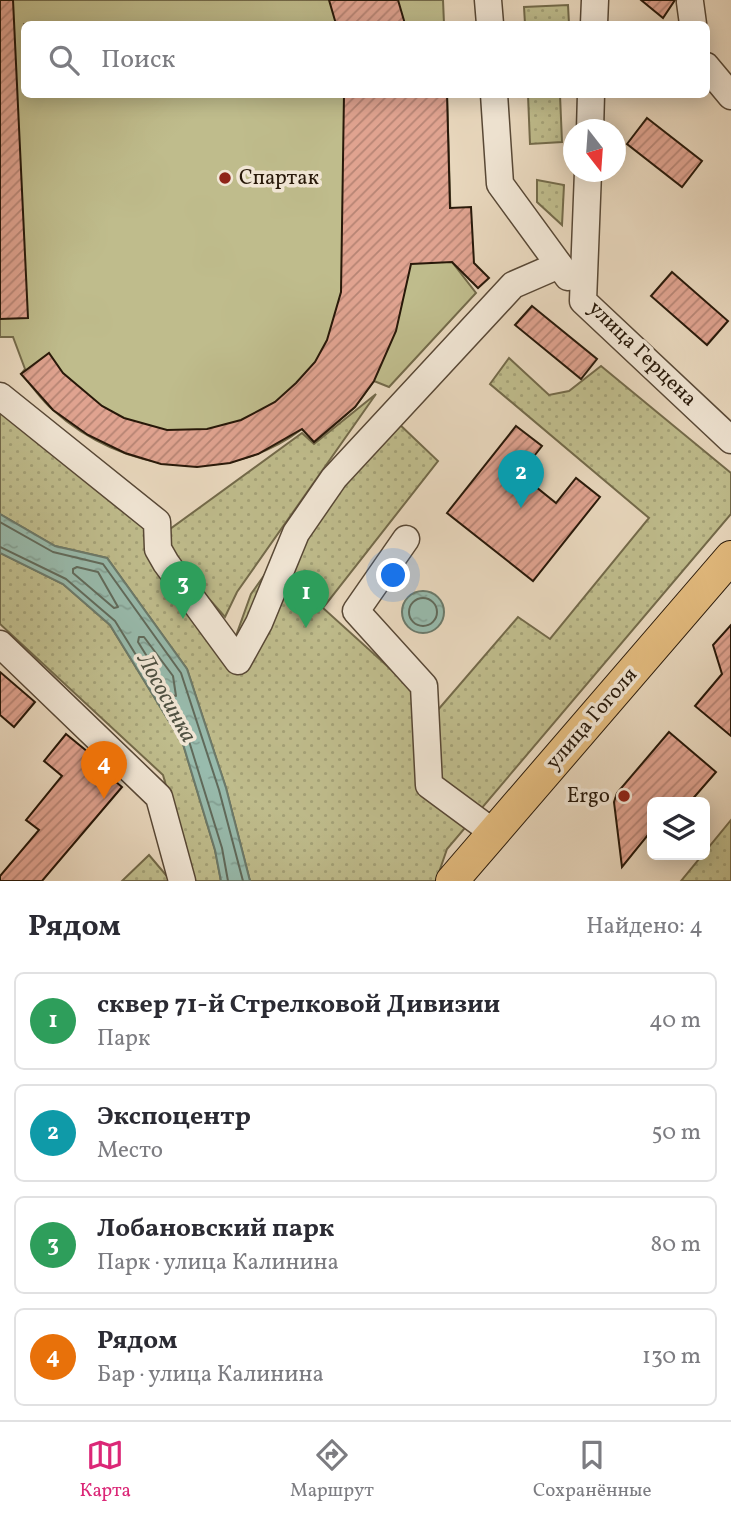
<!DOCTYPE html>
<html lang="ru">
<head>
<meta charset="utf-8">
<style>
	:root { --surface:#fff; --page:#f2f2f3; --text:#2b2b33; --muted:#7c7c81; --line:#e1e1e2; --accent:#db2777 }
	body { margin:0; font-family:Vollkorn,serif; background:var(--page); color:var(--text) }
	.controls { position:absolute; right:21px; bottom:21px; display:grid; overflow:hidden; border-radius:10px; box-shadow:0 4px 18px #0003 }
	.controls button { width:63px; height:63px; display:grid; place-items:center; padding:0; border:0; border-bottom:2px solid var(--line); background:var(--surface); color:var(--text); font:35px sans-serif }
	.compass { position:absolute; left:563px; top:119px; width:63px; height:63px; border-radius:50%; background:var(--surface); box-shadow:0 4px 18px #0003; rotate:163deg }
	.you { position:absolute; left:394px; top:576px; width:24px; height:24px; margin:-18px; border:5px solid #fff; border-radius:50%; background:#1a73e8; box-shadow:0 0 0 10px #1a73e833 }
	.badge { display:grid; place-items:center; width:46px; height:46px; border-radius:50%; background:var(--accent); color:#fff; font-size:23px; font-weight:700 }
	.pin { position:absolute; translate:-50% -58px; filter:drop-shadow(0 2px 4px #0008) }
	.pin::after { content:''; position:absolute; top:37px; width:24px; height:21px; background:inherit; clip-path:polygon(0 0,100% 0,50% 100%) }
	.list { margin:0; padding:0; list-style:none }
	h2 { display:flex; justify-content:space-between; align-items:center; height:91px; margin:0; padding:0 28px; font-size:30px }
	h2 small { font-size:23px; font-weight:400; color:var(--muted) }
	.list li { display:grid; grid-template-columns:46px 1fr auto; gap:21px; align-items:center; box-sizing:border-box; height:98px; margin:0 14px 14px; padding:0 14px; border:2px solid var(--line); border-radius:10px }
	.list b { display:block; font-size:26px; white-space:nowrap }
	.list p { margin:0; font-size:23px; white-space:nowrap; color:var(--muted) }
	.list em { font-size:23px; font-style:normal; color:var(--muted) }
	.icon { flex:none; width:38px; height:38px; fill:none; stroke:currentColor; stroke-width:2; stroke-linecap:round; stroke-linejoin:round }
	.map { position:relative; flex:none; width:731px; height:881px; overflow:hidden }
	.search { position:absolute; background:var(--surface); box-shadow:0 4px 18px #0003; left:21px; right:21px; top:21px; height:77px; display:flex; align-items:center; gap:18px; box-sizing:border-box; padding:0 24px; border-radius:10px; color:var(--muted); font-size:26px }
	.sheet { height:539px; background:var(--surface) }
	nav { display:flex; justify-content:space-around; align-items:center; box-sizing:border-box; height:98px; border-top:2px solid var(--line); background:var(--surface); font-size:19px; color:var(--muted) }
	nav a { display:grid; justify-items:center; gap:4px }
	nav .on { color:var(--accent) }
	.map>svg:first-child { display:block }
	.grass { fill:url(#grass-dots); stroke:#736a4a; stroke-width:2 }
	.garden { fill:#bfbc8c; stroke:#736a4a; stroke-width:2 }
	.water { fill:url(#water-ripples); stroke:#6b7a6b; stroke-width:2 }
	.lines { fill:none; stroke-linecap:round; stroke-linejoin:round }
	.shore { stroke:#606a5b; stroke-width:2 }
	.building { fill:url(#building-hatch); stroke:#271809; stroke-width:2 }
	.minor-casing { stroke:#584836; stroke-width:29 }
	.major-casing { stroke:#271809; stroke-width:34 }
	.minor { stroke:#f1e6d5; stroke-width:26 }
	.major { stroke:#e4bc7f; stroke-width:32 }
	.poi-dot { fill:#8f2418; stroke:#f1e6d5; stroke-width:2.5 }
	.labels { text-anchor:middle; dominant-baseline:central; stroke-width:7; stroke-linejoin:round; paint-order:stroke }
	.poi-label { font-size:21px; fill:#271809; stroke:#f1e6d5; text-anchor:start }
	.street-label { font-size:21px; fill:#271809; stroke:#f1e6d5 }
	.water-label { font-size:23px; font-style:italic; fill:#4f5142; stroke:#f1e6d5 }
</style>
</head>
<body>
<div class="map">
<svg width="731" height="881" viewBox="0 0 731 881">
	<defs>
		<pattern id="grass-dots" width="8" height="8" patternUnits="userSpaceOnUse" patternTransform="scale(1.75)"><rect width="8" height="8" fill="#bfbc8c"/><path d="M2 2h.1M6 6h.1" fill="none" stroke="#a4a177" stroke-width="1.8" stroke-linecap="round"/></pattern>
		<pattern id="water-ripples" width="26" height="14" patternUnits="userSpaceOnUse" patternTransform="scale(1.75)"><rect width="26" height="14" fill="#98bbad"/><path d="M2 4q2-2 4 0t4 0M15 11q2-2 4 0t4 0" fill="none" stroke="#83a094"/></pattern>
		<pattern id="building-hatch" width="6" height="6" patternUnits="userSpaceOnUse" patternTransform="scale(1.75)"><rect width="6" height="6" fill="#e0a390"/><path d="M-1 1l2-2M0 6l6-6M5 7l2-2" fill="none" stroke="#b68474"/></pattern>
	</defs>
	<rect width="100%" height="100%" fill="#e9d8be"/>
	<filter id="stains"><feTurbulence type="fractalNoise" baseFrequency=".00286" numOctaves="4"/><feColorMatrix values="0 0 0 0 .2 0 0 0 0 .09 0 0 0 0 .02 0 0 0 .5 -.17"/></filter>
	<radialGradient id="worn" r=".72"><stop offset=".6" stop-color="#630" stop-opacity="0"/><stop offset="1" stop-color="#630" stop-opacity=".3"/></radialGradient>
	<g class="grass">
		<polygon points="568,5 569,24 525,24 524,7"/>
		<polygon points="528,95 560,95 562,142 530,144"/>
		<polygon points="537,180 564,185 562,225 537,202"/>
		<polygon points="509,358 549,395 569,391 601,366 731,473 731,514 447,849 436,881 250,881 226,788 187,669 107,558 55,546 0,514 0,402 141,525 184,575 233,644 251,594 275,560 397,422 438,461 323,608 437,711 518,617 550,639 649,518 490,384"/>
		<polygon points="376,394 237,592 225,617 173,558 166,532 302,433 314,444"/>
		<polygon points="0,553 63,584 110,625 183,744 215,850 221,881 193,881 163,775 0,624"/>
		<polygon points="731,820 731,881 681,881"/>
		<polygon points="149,855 171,881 122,881"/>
	</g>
	<path class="garden" d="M0,0H443L444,24H24V94L447,95L452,262L476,293L389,387L374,381L355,407L314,442L302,429C226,487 122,472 53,410C41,400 32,385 21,374L25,369L13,337H0Z"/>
	<g class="water">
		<polygon points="0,514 55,546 107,558 187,669 226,788 250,881 221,881 215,850 183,744 110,625 63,584 0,553"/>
		<circle cx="423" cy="612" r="21"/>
	</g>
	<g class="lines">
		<g class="shore">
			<polyline points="0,522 53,552 103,564 181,673 219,790 243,881"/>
			<polyline points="0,547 66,579 115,621 189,741 222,848 228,881"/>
			<polygon points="77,567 98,572 118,607 114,608 73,573 73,569"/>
			<circle cx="423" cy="612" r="14"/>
			<polygon points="139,637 144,637 173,676 176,696 171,695 138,642"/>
		</g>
	</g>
	<g class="building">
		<polygon points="0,0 13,0 28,318 0,319"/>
		<polygon points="329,0 398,0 405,24 336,24"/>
		<polygon points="641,0 675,0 663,18"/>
		<polygon points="344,94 447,94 450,208 471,207 474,263 489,278 478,288 452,262 411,264 396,331 374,381 355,407 314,442 302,429 258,454 230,463 197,467 161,464 125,453 88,435 53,410 21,374 49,353 63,373 102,406 124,418 167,430 207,429 241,420 275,402 296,383 315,362 327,340 341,292"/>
		<polygon points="647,118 702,161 682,187 627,144"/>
		<polygon points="672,272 728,321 707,345 651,296"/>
		<polygon points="532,306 597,359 581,379 515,325"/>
		<polygon points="516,426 542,446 520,474 556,503 576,478 600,497 533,581 447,513"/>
		<polygon points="731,625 731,736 695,706 722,674 713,645"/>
		<polygon points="0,672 35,702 14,727 0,715"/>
		<polygon points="669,732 716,772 690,802 652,802 652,830 622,867 614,802 617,793"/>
		<polygon points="66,734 105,766 110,772 108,775 122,787 42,881 0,881 0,876 39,830 26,820 62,776 44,761"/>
	</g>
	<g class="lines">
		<g class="minor-casing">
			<g id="minor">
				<polyline points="488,0 490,24"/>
				<polyline points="690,2 693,24"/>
				<polyline points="594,24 595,0"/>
				<polyline points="706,66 731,96"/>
				<polyline points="494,94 500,184 568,277"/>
				<polyline points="590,130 591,94"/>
				<polyline points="588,172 583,301 731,440"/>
				<polyline points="0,396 157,522 158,549 166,563 238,661 259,623 296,533 334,478 513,285 559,265"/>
				<polyline points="406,539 356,611 424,686 429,785 494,833"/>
				<polyline points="0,644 159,797 182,881"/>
			</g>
		</g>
		<g class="major-casing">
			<polyline id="major" points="452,881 731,557"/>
		</g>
		<use href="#minor" class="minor"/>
		<use href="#major" class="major"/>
	</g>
	<g class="poi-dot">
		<circle cx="225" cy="178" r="7"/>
		<circle cx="624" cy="796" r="7"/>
	</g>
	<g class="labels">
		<g class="poi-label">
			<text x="239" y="178">Спартак</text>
			<text x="610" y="796" text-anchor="end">Ergo</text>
		</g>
		<g class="street-label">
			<text transform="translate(642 354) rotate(44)">улица Герцена</text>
			<text transform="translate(592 719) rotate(-49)">улица Гоголя</text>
		</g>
		<g class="water-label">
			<text transform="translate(166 698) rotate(61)">Лососинка</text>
		</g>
	</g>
	<rect width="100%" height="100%" filter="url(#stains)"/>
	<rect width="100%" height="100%" fill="url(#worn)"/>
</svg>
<div class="controls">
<button><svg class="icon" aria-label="layers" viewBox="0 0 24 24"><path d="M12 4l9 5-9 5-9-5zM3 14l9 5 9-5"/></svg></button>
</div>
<svg class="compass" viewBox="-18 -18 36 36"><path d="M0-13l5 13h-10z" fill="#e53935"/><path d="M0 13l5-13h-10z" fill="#7c7c81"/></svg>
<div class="you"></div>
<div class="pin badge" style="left:306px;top:628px;background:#2e9e5b">1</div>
<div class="pin badge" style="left:521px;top:508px;background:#0f9aa8">2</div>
<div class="pin badge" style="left:183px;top:619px;background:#2e9e5b">3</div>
<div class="pin badge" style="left:104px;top:799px;background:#e8710a">4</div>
<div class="search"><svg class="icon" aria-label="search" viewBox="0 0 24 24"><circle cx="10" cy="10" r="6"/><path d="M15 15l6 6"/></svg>Поиск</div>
</div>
<section class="sheet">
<h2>Рядом<small>Найдено: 4</small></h2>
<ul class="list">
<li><span class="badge" style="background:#2e9e5b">1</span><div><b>сквер 71-й Стрелковой Дивизии</b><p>Парк</p></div><em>40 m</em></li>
<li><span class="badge" style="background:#0f9aa8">2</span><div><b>Экспоцентр</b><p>Место</p></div><em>50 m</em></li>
<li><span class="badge" style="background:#2e9e5b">3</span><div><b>Лобановский парк</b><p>Парк · улица Калинина</p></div><em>80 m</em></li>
<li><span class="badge" style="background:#e8710a">4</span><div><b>Рядом</b><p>Бар · улица Калинина</p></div><em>130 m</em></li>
</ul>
</section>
<nav>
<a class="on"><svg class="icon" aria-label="map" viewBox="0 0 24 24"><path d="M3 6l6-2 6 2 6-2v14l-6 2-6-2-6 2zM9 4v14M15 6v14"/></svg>Карта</a>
<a><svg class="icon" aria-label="directions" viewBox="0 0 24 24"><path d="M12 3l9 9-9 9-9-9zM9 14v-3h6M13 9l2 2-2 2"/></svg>Маршрут</a>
<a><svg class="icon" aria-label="saved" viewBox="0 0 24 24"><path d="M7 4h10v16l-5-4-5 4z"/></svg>Сохранённые</a>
</nav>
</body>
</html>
